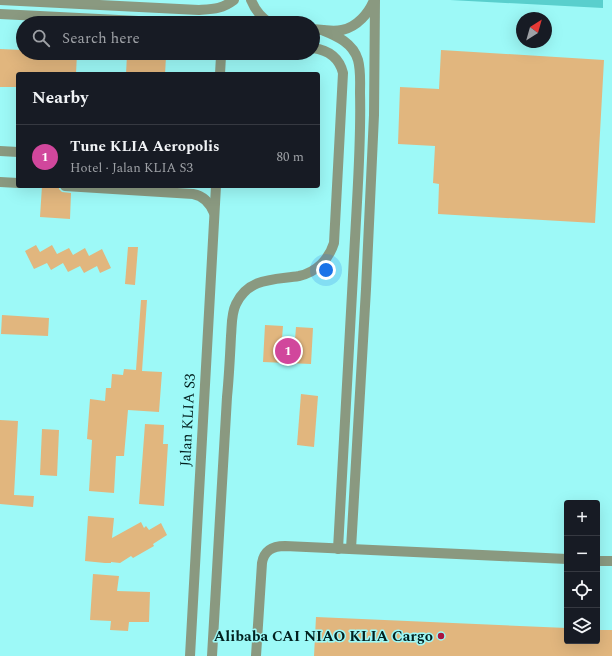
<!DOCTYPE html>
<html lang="en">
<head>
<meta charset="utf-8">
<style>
	:root { --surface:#171b24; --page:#242831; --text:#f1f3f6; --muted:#9ea1a6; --line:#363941; --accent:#d18ea3 }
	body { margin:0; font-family:Spectral,serif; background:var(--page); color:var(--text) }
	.controls { position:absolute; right:12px; bottom:12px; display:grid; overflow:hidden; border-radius:4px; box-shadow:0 4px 16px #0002 }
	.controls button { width:36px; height:36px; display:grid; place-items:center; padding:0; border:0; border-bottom:1px solid var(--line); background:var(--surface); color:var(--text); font:20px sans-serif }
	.compass { position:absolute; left:516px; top:12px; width:36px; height:36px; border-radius:50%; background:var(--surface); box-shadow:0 4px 16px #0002; rotate:37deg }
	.you { position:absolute; left:326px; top:270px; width:14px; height:14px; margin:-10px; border:3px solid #fff; border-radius:50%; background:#1a73e8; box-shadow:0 0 0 6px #1a73e833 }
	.badge { display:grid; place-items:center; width:26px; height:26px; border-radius:50%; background:var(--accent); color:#fff; font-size:13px; font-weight:700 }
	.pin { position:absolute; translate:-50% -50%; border:2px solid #fff; box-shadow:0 1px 4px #0006 }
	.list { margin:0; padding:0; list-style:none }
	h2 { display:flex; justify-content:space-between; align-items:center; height:52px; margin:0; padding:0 16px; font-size:17px }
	h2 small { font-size:13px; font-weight:400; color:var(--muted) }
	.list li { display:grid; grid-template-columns:26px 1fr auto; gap:12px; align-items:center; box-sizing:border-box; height:64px; padding:0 16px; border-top:1px solid var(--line) }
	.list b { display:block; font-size:15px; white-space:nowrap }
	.list p { margin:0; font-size:13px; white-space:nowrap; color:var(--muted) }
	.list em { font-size:13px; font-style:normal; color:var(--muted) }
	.icon { flex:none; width:22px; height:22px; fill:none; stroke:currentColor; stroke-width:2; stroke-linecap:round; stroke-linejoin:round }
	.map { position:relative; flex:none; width:612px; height:656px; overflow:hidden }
	.search { position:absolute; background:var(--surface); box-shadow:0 4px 16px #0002; left:16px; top:16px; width:304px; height:44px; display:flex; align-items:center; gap:10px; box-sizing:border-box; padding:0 14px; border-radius:22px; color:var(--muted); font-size:15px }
	.panel { position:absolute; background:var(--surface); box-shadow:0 4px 16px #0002; left:16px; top:72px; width:304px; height:116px; border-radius:4px }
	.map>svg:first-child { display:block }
	.water { fill:#59cfcd }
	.building { fill:#e1b67e }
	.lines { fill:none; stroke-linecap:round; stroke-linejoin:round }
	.minor { stroke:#8a9980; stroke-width:10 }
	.poi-dot { fill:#a9133e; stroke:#9df9f7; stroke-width:1.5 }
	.labels { text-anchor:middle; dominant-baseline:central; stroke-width:3; stroke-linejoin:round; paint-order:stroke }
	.street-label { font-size:15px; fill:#02201f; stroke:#9df9f7 }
	.poi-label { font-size:15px; font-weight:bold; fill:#02201f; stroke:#9df9f7; text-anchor:end }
</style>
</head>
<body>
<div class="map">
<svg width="612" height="656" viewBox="0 0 612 656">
	<rect width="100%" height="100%" fill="#9df9f7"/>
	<polygon class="water" points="450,0 603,0 603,8"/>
	<g class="building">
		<polygon points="0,49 23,50 23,53 77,53 76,74 18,74 18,87 0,87"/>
		<polygon points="441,50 604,60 595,223 438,214 439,184 433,183 435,146 398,144 400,87 439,89"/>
		<polygon points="127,55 166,57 165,74 126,74"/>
		<polygon points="42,186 59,186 59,189 62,192 71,193 70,219 40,217"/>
		<polygon points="36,245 40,252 52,245 57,254 69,248 73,255 85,248 89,256 102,249 111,268 100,273 97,266 84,273 80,266 68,272 63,263 51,270 47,263 34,269 25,251"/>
		<polygon points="128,247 138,247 135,285 125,284"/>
		<polygon points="141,300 147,300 142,371 162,372 159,412 128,410 124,456 116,456 114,493 89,491 92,440 87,439 90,399 105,401 106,388 111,388 112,374 123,375 124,369 136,370"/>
		<polygon points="2,315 49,318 48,336 1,334"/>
		<polygon points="265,325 283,326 282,339 295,340 296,327 313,328 311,364 263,362"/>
		<polygon points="301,394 318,396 314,447 297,445"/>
		<polygon points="0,420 18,421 14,495 34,496 33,507 0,504"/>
		<polygon points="145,424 164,425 163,444 168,444 164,506 139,504"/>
		<polygon points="42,429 59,430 57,476 40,475"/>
		<polygon points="88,516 114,518 112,538 141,522 144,528 146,526 149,530 161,523 167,535 153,544 154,546 133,558 131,556 120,563 111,562 111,563 105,563 85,561"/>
		<polygon points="93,574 119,576 117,591 150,592 149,622 129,622 128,631 110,630 111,621 90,620"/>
		<polygon points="316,617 567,628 567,641 597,641 597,630 612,630 612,656 314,656"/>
	</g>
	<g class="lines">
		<g class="minor">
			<path d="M0,0L199,10C214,9 222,9 234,0"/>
			<path d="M251,0C255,10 260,17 270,23"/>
			<polyline points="0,14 178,23"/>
			<path d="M313,29C322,30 333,32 342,30C357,27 369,13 374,0"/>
			<path d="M322,30C337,36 353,43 358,60C361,71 360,82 360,93C361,129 359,166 357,202C351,317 345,433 338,549"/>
			<polyline points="220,74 221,56 222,53"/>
			<polyline points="0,151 18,152"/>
			<polyline points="0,182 18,183"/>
			<path d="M65,186L193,194C204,196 210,203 214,213"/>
			<polyline points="351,549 366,289 374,115 375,0"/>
			<polyline points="597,561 612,561"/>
			<polyline points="190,656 216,186"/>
			<path d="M212,656C217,570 222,483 227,397C229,377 230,357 231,336C232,326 231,314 236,304C249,277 275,280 299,276C317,272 329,259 334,243L343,73C339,57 328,50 313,48"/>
			<path d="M256,656L262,563C264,551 272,546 285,546L567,559"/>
		</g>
	</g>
	<circle class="poi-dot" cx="441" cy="636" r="4"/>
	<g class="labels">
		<g class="street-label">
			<text transform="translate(188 420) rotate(-87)">Jalan KLIA S3</text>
		</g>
		<g class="poi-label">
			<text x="433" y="636">Alibaba CAI NIAO KLIA Cargo</text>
		</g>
	</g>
</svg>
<div class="controls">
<button>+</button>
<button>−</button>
<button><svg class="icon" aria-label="locate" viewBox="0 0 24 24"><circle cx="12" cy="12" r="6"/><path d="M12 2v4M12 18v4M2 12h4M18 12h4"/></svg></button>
<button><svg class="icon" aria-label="layers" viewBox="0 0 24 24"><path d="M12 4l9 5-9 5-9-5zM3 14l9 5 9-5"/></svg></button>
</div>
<svg class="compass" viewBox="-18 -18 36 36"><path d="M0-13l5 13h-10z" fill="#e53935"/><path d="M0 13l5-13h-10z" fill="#9ea1a6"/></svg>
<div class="you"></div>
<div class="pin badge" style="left:288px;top:351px;background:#d1479c">1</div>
<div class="search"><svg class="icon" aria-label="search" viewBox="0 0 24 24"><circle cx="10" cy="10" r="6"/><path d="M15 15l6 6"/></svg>Search here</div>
<section class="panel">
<h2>Nearby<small></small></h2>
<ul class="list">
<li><span class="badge" style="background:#d1479c">1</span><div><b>Tune KLIA Aeropolis</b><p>Hotel · Jalan KLIA S3</p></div><em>80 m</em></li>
</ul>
</section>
</div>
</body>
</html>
